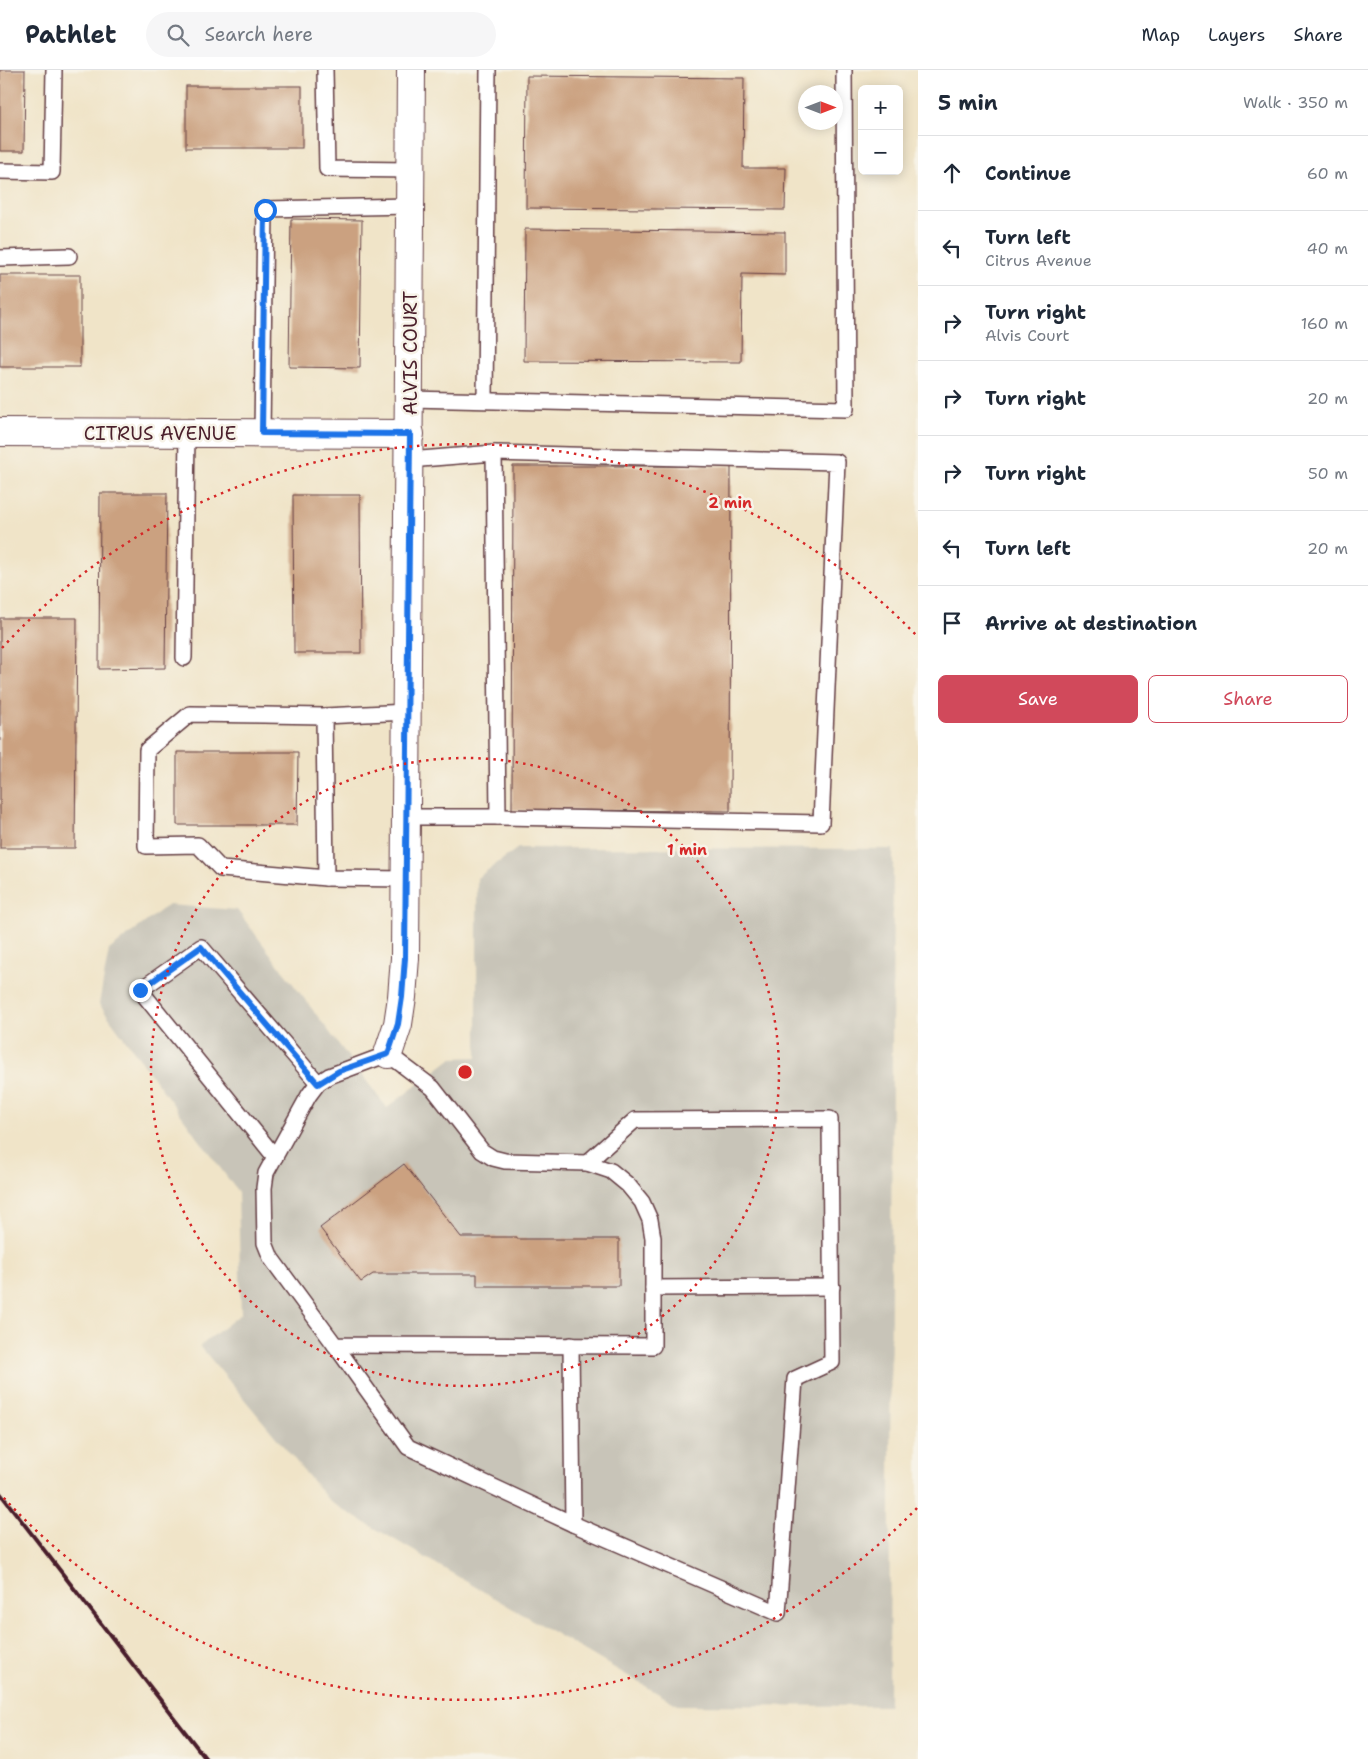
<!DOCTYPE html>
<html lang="en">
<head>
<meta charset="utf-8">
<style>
	:root { --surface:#fff; --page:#f6f6f7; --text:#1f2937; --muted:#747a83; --line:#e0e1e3; --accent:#d1495b }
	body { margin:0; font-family:"Shantell Sans",sans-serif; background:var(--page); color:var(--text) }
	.controls { position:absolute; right:15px; top:15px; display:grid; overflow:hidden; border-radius:8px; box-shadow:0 2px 12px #0003 }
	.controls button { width:45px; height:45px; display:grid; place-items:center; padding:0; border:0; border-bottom:1px solid var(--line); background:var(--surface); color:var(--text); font:25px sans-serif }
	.compass { position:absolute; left:798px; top:15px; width:45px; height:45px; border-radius:50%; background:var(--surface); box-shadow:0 2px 12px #0003; rotate:90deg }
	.stop { position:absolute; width:15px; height:15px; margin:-11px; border:4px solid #1a73e8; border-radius:50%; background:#fff }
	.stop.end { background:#1a73e8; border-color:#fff; box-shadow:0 1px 5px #0008 }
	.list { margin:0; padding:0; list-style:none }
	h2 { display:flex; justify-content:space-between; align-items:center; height:65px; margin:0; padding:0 20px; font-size:21px }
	h2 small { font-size:16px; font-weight:400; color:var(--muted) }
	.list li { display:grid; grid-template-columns:32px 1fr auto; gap:15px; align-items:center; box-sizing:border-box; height:75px; padding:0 20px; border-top:1px solid var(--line) }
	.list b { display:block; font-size:19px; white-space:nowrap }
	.list p { margin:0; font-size:16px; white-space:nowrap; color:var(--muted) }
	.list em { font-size:16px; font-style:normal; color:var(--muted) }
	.actions { display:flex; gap:10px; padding:15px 20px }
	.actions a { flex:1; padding:11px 0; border:1px solid var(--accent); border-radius:8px; text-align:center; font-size:18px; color:var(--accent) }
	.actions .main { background:var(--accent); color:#fff }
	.icon { flex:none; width:28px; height:28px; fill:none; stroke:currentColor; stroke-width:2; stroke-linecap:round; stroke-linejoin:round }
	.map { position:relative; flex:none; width:918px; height:1689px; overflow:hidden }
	header { display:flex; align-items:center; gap:30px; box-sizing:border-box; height:70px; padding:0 25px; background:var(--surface); border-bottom:1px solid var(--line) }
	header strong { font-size:24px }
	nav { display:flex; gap:28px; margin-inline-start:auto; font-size:18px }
	.search { width:350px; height:45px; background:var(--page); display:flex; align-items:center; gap:12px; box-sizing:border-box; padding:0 18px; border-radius:28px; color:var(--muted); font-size:19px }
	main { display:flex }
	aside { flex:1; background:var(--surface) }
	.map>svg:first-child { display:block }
	.industrial { fill:#c8c4b8 }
	.building { fill:#cba180 }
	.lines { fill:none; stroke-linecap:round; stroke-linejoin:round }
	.lane-casing { stroke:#633d43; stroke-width:18 }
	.street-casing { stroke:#633d43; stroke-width:30 }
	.lane { stroke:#fff; stroke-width:15 }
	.street { stroke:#fff; stroke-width:28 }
	.rail { stroke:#4a1f2b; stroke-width:4 }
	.route { stroke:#1a73e8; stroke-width:6 }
	.ring { fill:none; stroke:#d62828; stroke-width:2.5; stroke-dasharray:2.5 5 }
	.labels { text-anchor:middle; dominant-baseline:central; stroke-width:5; stroke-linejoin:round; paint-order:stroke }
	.street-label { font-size:19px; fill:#4a1f2b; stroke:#f7f3e8 }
	.centre { fill:#d62828; stroke:#f7f3e8; stroke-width:2.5 }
	.ring-label { font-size:15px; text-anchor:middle; font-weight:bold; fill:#d62828; stroke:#f7f3e8; stroke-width:5; stroke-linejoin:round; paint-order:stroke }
</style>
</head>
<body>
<header>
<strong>Pathlet</strong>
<div class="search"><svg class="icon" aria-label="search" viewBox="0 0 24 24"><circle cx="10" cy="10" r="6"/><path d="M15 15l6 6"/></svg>Search here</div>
<nav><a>Map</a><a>Layers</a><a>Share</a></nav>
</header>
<main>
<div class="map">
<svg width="918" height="1689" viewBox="0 0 918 1689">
	<rect width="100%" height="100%" fill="#f7f3e8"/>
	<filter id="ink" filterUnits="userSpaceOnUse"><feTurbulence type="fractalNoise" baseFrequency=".02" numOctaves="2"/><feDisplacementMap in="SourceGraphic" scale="10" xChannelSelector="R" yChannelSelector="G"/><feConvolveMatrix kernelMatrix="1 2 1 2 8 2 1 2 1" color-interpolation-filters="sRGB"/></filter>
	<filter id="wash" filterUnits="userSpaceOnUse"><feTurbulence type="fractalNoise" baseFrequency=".0096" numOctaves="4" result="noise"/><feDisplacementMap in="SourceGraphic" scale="20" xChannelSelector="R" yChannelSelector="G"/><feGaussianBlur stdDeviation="1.12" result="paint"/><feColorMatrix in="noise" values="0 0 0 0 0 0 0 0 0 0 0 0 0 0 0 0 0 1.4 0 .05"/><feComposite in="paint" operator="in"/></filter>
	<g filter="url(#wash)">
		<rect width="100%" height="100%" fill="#f0e4c8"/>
		<polygon class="industrial" points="518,778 893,779 889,1636 678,1635 330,1432 200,1276 241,1244 238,1122 99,934 109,880 168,835 237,840 387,1038 452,988 477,987 477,808"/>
		<g id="blocks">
			<g class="building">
				<polygon points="0,0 25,0 24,81 0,81"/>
				<polygon points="527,6 744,8 743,98 786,98 785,140 526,138"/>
				<rect x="186" y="16" width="116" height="62"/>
				<polygon points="291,149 362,150 360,298 289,297"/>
				<polygon points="525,159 785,162 785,205 742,204 741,292 524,291"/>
				<rect x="0" y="205" width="80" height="92"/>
				<polygon points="513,396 731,396 730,741 512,740"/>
				<polygon points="100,423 167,423 165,598 99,599"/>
				<polygon points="293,425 360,425 361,583 294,583"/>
				<polygon points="0,548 77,548 75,778 0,778"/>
				<polygon points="177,682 298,682 297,755 177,755"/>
				<polygon points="404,1094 461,1167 517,1167 517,1169 619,1169 619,1216 477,1216 477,1204 373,1204 361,1212 320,1158"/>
			</g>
		</g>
	</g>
	<g filter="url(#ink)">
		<use href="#blocks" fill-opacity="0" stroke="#633d43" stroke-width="1"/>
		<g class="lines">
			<g class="lane-casing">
				<g id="lane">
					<polyline points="325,0 327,99 411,100"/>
					<polyline points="0,101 52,102 54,0"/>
					<polyline points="0,188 69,186"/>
					<polyline points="410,329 846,339 844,0"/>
					<polyline points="485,330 488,0"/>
					<polyline points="262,363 265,139 410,136"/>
					<polyline points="494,383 837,392 821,753 498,747"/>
					<polyline points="184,588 187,363"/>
					<polyline points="324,646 190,644 147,680 146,776 198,775 221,799 326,808"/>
					<polyline points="406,747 498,747 494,383 409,390"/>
					<polyline points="406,809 326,808 324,646 407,642"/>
					<polygon points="388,984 433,1018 482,1081 493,1088 505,1091 587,1093 611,1101 628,1115 642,1132 650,1150 653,1168 653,1276 335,1275 271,1188 265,1173 264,1118 266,1103 309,1025 318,1013 329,1006"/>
					<polyline points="275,1087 140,920 201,877 318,1013"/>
					<polyline points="653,1218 832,1217"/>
					<polyline points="335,1275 408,1377 573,1454 571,1275"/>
					<polyline points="573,1454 778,1543 795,1309 832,1292 830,1049 635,1050 587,1093"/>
				</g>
			</g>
			<g class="street-casing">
				<g id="street">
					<polyline points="0,362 410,364"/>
					<polyline points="388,984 398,954 402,927 405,888 411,0"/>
				</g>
			</g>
			<use href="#lane" class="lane"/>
			<use href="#street" class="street"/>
			<polyline class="rail" points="0,1423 206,1689"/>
		</g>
	</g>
	<g class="lines" filter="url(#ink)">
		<polyline class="route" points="140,920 201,877 318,1014 339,1001 388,984 398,954 402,927 405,888 410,364 262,363 265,140"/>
	</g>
	<g class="ring">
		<circle cx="465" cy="1002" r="314"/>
		<path d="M917 1438A628 628 0 0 1 2 1426M2 578A628 628 0 0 1 917 566"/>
	</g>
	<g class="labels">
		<g class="street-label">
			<text transform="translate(410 283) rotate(-90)">ALVIS COURT</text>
			<text x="160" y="363">CITRUS AVENUE</text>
		</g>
	</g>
	<circle cx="465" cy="1002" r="8" class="centre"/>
	<g class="ring-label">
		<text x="730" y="438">2 min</text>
		<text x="687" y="785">1 min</text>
	</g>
</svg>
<div class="controls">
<button>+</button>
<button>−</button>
</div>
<svg class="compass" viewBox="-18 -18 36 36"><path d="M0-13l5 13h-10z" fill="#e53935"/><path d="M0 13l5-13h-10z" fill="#747a83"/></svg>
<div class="stop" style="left:265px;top:140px"></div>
<div class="stop end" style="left:140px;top:920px"></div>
</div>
<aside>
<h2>5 min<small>Walk · 350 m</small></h2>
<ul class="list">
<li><svg class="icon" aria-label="ahead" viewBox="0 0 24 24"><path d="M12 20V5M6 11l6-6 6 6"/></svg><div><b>Continue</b></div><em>60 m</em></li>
<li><svg class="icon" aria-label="left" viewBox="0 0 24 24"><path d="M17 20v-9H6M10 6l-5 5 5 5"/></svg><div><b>Turn left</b><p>Citrus Avenue</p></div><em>40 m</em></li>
<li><svg class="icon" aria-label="right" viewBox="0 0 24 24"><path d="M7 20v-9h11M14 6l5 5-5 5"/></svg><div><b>Turn right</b><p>Alvis Court</p></div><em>160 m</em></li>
<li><svg class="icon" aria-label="right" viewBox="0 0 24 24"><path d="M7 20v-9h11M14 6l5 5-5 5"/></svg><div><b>Turn right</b></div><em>20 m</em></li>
<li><svg class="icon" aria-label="right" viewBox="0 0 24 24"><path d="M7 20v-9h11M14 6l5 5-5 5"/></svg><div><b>Turn right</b></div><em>50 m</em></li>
<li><svg class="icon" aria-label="left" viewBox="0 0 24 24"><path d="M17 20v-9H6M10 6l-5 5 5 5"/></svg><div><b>Turn left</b></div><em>20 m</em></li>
<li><svg class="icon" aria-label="arrive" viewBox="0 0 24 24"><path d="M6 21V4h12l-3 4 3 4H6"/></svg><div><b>Arrive at destination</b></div></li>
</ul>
<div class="actions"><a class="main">Save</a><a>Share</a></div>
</aside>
</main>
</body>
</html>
